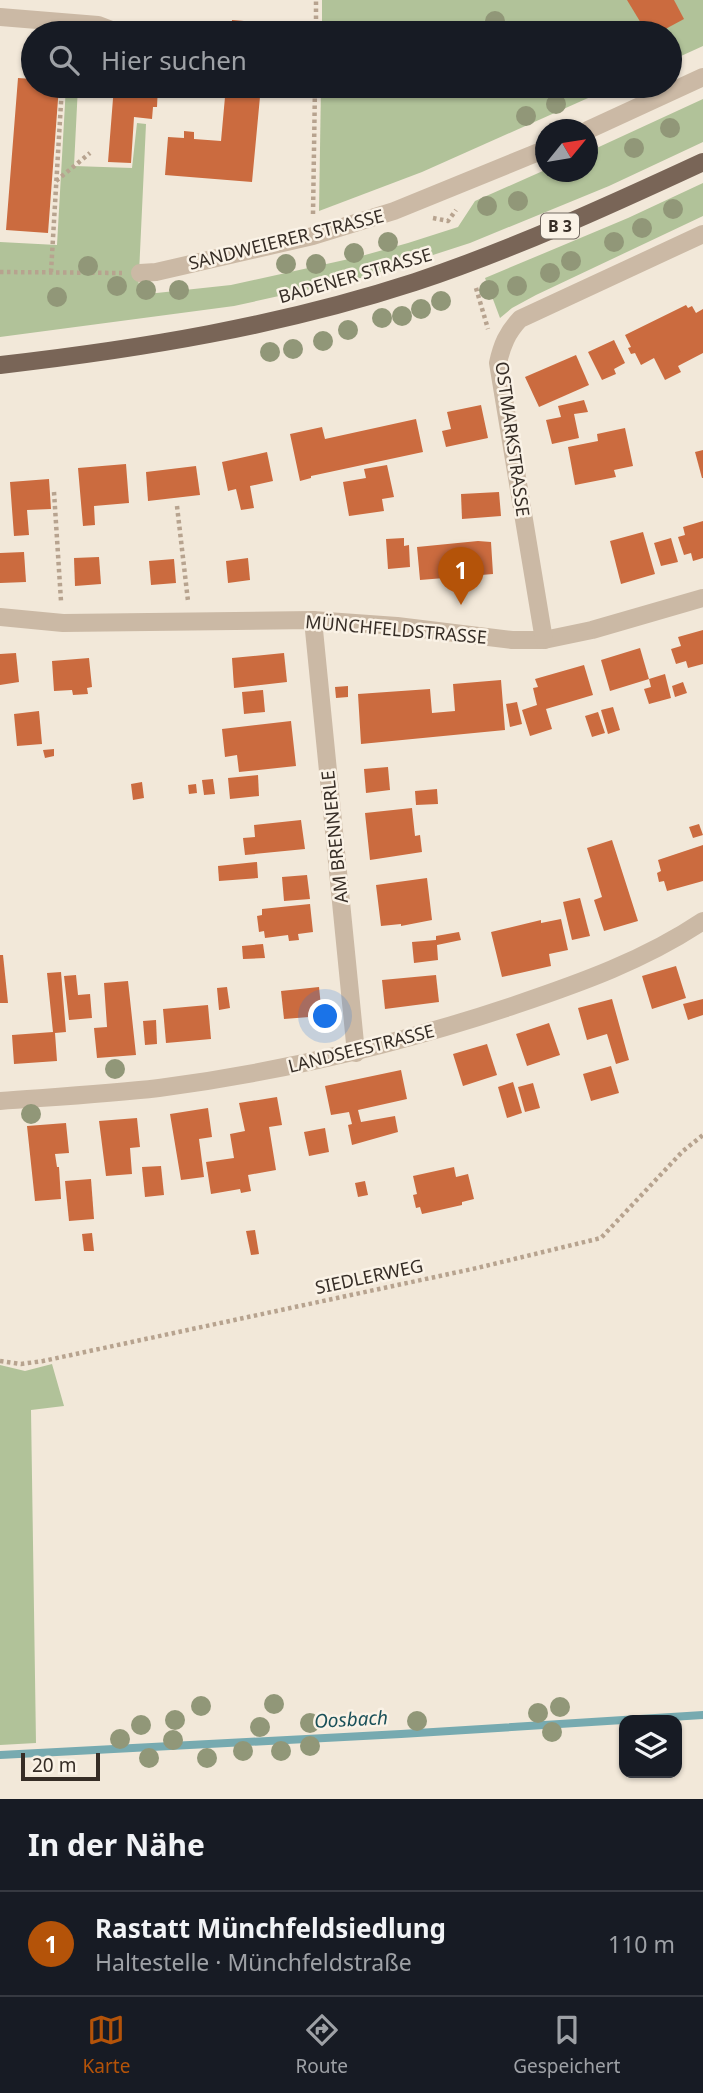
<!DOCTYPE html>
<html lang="de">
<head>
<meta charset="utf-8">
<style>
	:root { --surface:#171b24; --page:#20242c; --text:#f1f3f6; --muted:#9ea1a6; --line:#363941; --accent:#b45309 }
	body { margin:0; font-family:"Noto Sans",sans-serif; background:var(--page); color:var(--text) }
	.controls { position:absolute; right:21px; bottom:21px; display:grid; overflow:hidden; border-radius:14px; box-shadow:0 2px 5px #0004 }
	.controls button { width:63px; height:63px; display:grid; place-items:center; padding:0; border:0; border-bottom:2px solid var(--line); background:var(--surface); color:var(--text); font:35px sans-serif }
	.compass { position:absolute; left:535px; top:119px; width:63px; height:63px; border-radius:50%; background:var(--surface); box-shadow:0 2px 5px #0004; rotate:60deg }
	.scale { position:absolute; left:21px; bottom:18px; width:79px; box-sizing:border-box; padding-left:7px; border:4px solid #362d26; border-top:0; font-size:19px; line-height:24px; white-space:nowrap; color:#362d26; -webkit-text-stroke:5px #faf2e6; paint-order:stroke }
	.you { position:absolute; left:326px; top:1017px; width:24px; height:24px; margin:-18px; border:5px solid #fff; border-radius:50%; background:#1a73e8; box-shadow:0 0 0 10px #1a73e833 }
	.badge { display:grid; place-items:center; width:46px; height:46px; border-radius:50%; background:var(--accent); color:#fff; font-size:23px; font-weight:700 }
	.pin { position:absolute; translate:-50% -58px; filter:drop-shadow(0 2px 4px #0008) }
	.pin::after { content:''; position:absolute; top:37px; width:24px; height:21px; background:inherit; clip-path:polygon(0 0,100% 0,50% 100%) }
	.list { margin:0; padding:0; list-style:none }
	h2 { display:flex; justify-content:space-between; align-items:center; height:91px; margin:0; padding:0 28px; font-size:30px }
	h2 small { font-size:23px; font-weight:400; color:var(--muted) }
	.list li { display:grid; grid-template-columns:46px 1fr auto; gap:21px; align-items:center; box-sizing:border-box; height:105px; padding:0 28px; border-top:2px solid var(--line) }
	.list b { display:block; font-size:26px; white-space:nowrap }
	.list p { margin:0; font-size:23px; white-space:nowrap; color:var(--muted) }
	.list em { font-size:23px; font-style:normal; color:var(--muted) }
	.icon { flex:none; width:38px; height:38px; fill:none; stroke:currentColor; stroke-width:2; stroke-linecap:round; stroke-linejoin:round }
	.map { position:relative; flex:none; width:703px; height:1799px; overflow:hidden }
	.search { position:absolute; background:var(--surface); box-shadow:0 2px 5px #0004; left:21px; right:21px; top:21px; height:77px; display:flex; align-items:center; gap:18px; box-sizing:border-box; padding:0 24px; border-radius:38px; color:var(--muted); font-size:26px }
	.sheet { height:196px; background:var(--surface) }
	nav { display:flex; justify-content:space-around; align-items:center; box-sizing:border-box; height:98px; border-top:2px solid var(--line); background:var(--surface); font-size:19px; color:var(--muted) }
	nav a { display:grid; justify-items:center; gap:4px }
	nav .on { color:var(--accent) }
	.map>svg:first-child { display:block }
	.green { fill:#b1c299 }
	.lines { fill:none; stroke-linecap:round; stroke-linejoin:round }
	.stream { stroke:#77aab0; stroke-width:8 }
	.building { fill:#cb6b3f }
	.path { stroke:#b7a38f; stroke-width:4.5; stroke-dasharray:3.5 3.5; stroke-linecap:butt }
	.minor { stroke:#cbb9a5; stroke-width:18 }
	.major { stroke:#796557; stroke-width:18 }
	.tree { fill:#919778 }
	.labels { text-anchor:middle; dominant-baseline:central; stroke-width:5; stroke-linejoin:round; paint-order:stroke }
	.shield { fill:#faf2e6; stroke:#716860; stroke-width:2 }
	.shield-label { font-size:16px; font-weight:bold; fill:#362d26 }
	.street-label { font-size:18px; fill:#362d26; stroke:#faf2e6 }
	.water-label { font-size:19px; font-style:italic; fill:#1a5059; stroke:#faf2e6 }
</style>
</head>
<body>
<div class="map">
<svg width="703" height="1799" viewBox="0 0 703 1799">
	<rect width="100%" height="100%" fill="#f2e8d9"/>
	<g class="green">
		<polygon points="322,0 703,0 703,46 670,61 670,33 322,33"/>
		<polygon points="66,86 78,86 74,166 132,168 137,123 146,124 138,295 231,285 358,257 408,243 458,227 475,201 545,170 588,172 588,152 703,99 703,142 609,186 470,243 365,277 234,306 0,337 0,242 57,245"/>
		<polygon points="321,86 615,86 422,172 319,211"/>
		<polygon points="703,183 703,216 536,295 512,308 500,318 485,278 628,218"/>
		<polygon points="52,1364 64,1406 31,1410 36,1743 0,1745 0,1365 25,1371"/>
	</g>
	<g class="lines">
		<polyline class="stream" points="0,1755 401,1734 703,1715"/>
	</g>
	<g class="building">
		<polygon points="627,0 674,0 684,19 658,33 647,33"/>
		<polygon points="232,20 266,23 266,33 231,33"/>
		<polygon points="18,78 33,79 33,86 59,86 48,233 6,230"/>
		<polygon points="114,86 158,86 157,107 153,107 152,119 134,117 131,163 108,162"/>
		<polygon points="226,86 261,86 252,182 165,175 168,137 184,138 184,131 194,132 194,139 221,141"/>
		<polygon points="686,305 688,308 692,306 696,313 703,309 703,353 678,366 681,372 665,380 654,358 641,365 635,353 631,354 628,348 631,347 625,335"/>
		<polygon points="614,340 625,363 614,369 616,374 602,380 588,352"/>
		<polygon points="576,355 589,385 539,407 525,377"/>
		<polygon points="584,400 588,412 574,414 579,438 552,444 546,420 561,417 558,406"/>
		<polygon points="481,405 488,438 446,447 442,431 451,429 447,412"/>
		<polygon points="416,419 423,452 311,476 311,478 300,481 290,434 322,427 325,439"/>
		<polygon points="625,428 633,466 614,470 616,477 575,485 568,447 598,441 597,434"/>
		<polygon points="703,450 703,478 702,478 695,452"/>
		<polygon points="267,452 273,481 250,486 254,508 241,510 236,489 228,491 222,462"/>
		<polygon points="126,464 129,503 94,506 95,525 83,526 78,468"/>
		<polygon points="387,465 394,497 382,499 384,511 349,516 343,482 366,478 364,469"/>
		<polygon points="196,466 200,495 148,501 146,472"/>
		<polygon points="49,479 51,509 27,510 29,535 14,536 10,482"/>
		<polygon points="499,492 501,516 462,519 461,494"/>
		<polygon points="703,521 703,558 693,561 691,553 684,555 678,537 685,535 683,527"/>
		<polygon points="643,532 655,574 621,584 610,541"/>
		<polygon points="404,538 404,546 409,545 410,567 388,569 386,539"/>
		<polygon points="671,538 678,562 661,566 654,543"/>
		<polygon points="478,541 491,542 493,574 420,580 417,547"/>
		<polygon points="24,552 26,582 0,583 0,553"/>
		<polygon points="99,557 101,584 75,586 74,558"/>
		<polygon points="248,558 250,580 228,583 226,561"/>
		<polygon points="174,559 176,583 151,585 149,561"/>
		<polygon points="703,630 703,664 688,668 686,661 676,664 671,649 681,646 678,637"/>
		<polygon points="640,648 649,679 610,691 601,660"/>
		<polygon points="16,653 19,682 0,685 0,654"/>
		<polygon points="284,653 287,682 234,688 232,658"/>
		<polygon points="89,658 92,687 87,688 88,694 73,695 72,690 54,691 52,661"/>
		<polygon points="584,665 593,695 546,709 552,729 530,736 522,710 537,705 533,688 538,687 535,679"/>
		<polygon points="665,674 671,698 649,704 644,689 651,687 649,679"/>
		<polygon points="501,680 505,730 361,744 358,694 430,689 432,713 455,711 453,684"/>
		<polygon points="683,682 687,693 675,697 672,686"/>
		<polygon points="348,686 348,697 336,698 335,687"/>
		<polygon points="263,690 265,712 244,714 242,692"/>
		<polygon points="517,702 522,724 510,727 506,704"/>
		<polygon points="613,707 620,730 608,734 601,710"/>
		<polygon points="39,711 42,744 17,746 14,714"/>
		<polygon points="598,712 605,733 592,737 585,716"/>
		<polygon points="291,721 296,766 239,772 237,755 225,757 222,729"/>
		<polygon points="54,749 54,756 45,758 43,750"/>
		<polygon points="388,767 390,790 366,793 364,769"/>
		<polygon points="258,775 259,796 230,799 228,778"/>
		<polygon points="213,779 215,794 204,795 202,780"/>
		<polygon points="142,782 144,798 133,800 131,784"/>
		<polygon points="196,784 197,793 189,794 188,785"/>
		<polygon points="437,789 438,804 416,805 415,791"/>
		<polygon points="412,808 415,836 420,835 422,852 370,860 365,813"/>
		<polygon points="301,820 305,849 245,855 243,838 255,837 254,825"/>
		<polygon points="699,824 703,835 693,838 689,827"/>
		<polygon points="612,840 638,921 604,931 594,900 602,897 587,848"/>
		<polygon points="703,845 703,881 667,891 664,881 659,882 657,873 661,871 658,860"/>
		<polygon points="257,862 258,878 219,881 218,866"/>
		<polygon points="307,875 310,899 284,901 282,877"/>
		<polygon points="427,878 432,920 401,926 401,924 381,926 376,885"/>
		<polygon points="580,898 590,936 572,940 563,902"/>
		<polygon points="310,904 313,932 298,934 299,940 289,941 288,935 265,938 264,931 259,932 257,916 262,915 262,909"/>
		<polygon points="561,919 568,950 549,954 551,966 502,977 491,932 541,920 541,923"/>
		<polygon points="459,932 461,940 437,945 438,960 414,963 412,942 436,940 436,936"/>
		<polygon points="263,944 265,958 243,959 242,946"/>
		<polygon points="0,955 3,955 8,1003 0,1003"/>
		<polygon points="676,966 686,998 652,1009 642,976"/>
		<polygon points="61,972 66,1032 55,1033 57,1061 14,1064 12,1035 53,1032 47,973"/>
		<polygon points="76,975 78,995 90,994 92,1018 69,1020 64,976"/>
		<polygon points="436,975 439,1002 385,1009 382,980"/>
		<polygon points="128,981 136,1055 97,1058 94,1028 107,1027 104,983"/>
		<polygon points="227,987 230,1008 219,1010 217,988"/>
		<polygon points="319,987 322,1016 284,1019 281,991"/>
		<polygon points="612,999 629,1060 616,1064 607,1034 587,1040 578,1008"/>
		<polygon points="703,999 703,1015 688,1020 683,1004"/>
		<polygon points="208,1005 211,1039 166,1043 163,1009"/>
		<polygon points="156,1020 157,1044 145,1045 143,1021"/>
		<polygon points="549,1023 560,1055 527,1066 516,1034"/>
		<polygon points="487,1044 497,1075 463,1086 453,1054"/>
		<polygon points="611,1066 619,1093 591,1101 583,1074"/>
		<polygon points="401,1070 407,1099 358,1110 361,1122 395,1116 398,1132 352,1145 348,1125 352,1124 349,1112 331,1115 325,1086"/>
		<polygon points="513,1082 522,1113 507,1118 498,1087"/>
		<polygon points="533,1083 540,1108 525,1112 518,1087"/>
		<polygon points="277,1097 282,1125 269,1127 276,1170 248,1175 251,1191 241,1193 240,1189 211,1194 206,1162 234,1158 230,1134 245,1131 239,1103"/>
		<polygon points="208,1108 212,1137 199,1139 204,1177 181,1180 170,1114"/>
		<polygon points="137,1118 140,1147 130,1148 132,1174 106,1176 99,1121"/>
		<polygon points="66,1123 69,1153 55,1154 57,1167 59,1167 61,1199 35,1201 27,1126"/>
		<polygon points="325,1128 329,1152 309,1156 304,1132"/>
		<polygon points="161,1166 164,1195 145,1197 142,1167"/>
		<polygon points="454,1167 456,1177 468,1174 474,1199 462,1202 462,1205 422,1214 420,1207 416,1208 413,1195 417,1194 413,1176"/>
		<polygon points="91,1179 94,1219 69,1221 65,1181"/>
		<polygon points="365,1181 368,1195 358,1197 355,1183"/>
		<polygon points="255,1230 259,1254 251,1255 246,1231"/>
		<polygon points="92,1233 94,1251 84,1251 82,1234"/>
	</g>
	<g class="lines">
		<g class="path">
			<polyline points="316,33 316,0"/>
			<polyline points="56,181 90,153"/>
			<polyline points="313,214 315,86"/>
			<polyline points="433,218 448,221 456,210"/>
			<polyline points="0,272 122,273"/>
			<polyline points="51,272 62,86"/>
			<polyline points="476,288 488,329"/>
			<polyline points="54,492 61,601"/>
			<polyline points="177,506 188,601"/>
			<polyline points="0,1361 21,1364 43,1361 477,1268 601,1238 683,1151 703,1135"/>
		</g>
		<g class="minor">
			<polyline points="0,17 98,25 119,33"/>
			<polyline points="588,130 703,77"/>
			<polyline points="140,273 156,272 313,236 394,211 546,149"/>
			<polyline points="0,617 63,623 313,620 397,626 512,640 544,640 592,630 703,598"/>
			<polyline points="313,620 356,1053"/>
			<path d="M544,640L498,363C502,345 507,333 520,319L703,234"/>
			<path d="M0,1101C53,1097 106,1094 159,1088C280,1072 399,1044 515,1005C580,983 645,960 703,921"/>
		</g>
		<path class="major" d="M0,365C140,349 280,326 415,282C514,249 608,206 703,162"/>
	</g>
	<g class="tree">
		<circle cx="495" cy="21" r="10"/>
		<circle cx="556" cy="104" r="10"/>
		<circle cx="526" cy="116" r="10"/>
		<circle cx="670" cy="128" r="10"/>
		<circle cx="634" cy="148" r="10"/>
		<circle cx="518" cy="201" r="10"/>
		<circle cx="487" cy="206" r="10"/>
		<circle cx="673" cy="209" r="10"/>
		<circle cx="642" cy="228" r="10"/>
		<circle cx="388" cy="242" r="10"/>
		<circle cx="614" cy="242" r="10"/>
		<circle cx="354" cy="253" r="10"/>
		<circle cx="571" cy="261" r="10"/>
		<circle cx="286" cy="264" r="10"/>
		<circle cx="316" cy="264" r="10"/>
		<circle cx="88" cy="266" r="10"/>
		<circle cx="550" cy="273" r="10"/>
		<circle cx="117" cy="286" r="10"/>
		<circle cx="517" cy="286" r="10"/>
		<circle cx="146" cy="290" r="10"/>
		<circle cx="179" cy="290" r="10"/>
		<circle cx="489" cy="290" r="10"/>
		<circle cx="57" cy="297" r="10"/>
		<circle cx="441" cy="301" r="10"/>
		<circle cx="421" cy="309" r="10"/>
		<circle cx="402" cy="316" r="10"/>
		<circle cx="382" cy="318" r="10"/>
		<circle cx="348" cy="330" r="10"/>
		<circle cx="323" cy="341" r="10"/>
		<circle cx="293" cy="349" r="10"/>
		<circle cx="270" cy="352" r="10"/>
		<circle cx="115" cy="1069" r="10"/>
		<circle cx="31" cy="1114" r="10"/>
		<circle cx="274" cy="1704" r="10"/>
		<circle cx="201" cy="1706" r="10"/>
		<circle cx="560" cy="1707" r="10"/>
		<circle cx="538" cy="1713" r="10"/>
		<circle cx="175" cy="1720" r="10"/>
		<circle cx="417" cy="1721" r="10"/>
		<circle cx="310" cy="1723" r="10"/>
		<circle cx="141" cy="1725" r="10"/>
		<circle cx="260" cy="1727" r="10"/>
		<circle cx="552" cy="1732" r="10"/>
		<circle cx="120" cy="1739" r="10"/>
		<circle cx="173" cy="1740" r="10"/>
		<circle cx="310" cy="1746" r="10"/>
		<circle cx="243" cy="1751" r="10"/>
		<circle cx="281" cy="1751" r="10"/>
		<circle cx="149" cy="1758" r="10"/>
		<circle cx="207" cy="1758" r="10"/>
	</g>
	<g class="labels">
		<rect class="shield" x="541" y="213.5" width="38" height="25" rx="5"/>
		<g class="shield-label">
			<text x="560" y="226">B 3</text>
		</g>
		<g class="street-label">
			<text transform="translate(286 239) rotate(-14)">SANDWEIERER STRASSE</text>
			<text transform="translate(355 275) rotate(-16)">BADENER STRASSE</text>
			<text transform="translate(513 439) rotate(82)">OSTMARKSTRASSE</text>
			<text transform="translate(396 629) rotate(5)">MÜNCHFELDSTRASSE</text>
			<text transform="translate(334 837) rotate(-96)">AM BRENNERLE</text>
			<text transform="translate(361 1048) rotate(-14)">LANDSEESTRASSE</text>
			<text transform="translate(369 1276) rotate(-12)">SIEDLERWEG</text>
		</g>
		<g class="water-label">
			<text transform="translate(351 1719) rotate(-3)">Oosbach</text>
		</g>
	</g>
</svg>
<div class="controls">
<button><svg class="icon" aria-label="layers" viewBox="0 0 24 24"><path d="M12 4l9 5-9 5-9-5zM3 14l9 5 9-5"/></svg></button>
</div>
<svg class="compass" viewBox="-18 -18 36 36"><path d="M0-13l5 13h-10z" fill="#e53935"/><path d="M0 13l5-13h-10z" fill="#9ea1a6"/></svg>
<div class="scale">20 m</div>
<div class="you"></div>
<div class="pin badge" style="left:461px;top:605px">1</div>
<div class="search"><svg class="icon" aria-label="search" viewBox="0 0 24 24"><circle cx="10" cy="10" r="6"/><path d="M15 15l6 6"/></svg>Hier suchen</div>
</div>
<section class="sheet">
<h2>In der Nähe<small></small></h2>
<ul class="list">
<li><span class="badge">1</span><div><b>Rastatt Münchfeldsiedlung</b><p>Haltestelle · Münchfeldstraße</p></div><em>110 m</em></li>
</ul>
</section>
<nav>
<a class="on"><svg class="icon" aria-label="map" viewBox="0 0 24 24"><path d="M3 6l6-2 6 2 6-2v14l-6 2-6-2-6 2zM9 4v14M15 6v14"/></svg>Karte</a>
<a><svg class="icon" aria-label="directions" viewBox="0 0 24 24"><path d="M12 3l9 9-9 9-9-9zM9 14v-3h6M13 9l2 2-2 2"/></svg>Route</a>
<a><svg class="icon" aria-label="saved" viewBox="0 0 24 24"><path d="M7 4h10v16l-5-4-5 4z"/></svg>Gespeichert</a>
</nav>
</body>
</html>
